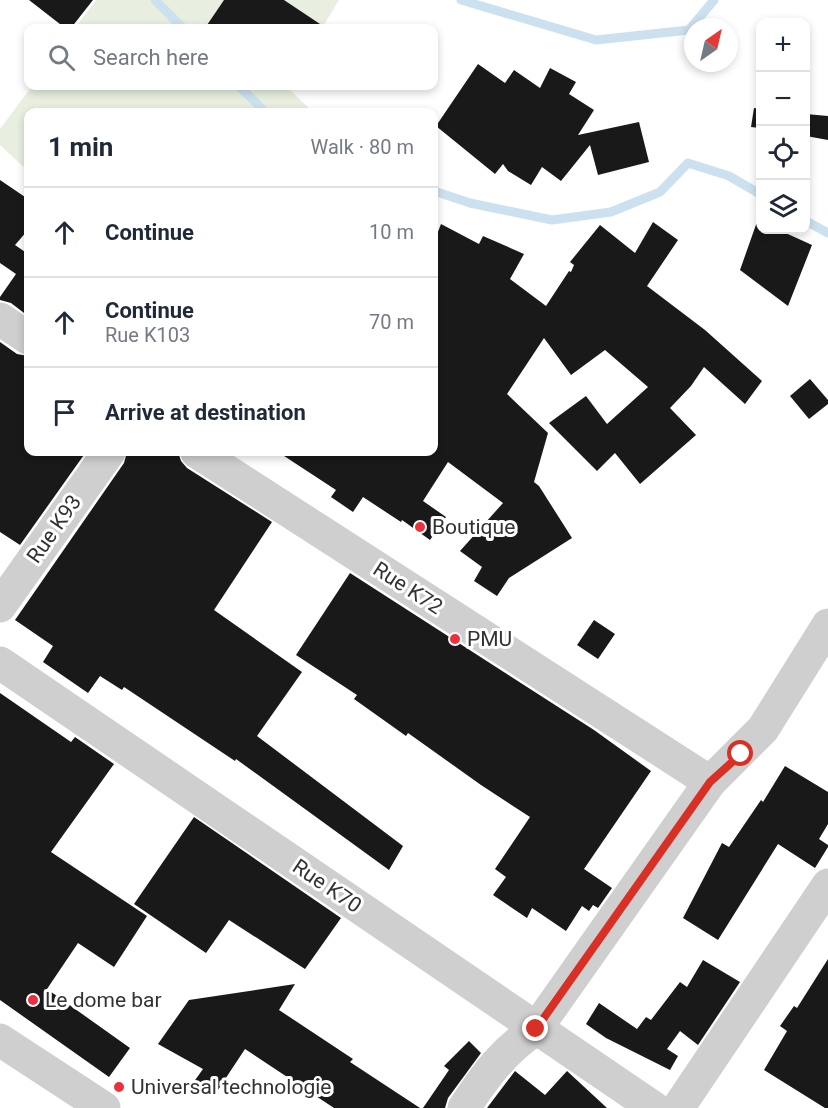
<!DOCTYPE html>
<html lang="en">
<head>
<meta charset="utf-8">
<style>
	:root { --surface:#fff; --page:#f6f6f7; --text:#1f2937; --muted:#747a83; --line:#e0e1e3 }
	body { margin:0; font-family:Roboto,sans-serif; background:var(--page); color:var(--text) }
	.controls { position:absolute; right:18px; top:18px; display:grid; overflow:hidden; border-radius:12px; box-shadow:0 3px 9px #0003 }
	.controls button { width:54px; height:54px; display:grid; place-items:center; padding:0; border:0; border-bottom:2px solid var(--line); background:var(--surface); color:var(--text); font:30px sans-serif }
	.compass { position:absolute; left:684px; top:18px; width:54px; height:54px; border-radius:50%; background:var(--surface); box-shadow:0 3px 9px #0003; rotate:34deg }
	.stop { position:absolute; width:18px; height:18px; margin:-14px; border:4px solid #d93025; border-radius:50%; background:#fff }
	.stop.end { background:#d93025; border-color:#fff; box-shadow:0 2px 6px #0008 }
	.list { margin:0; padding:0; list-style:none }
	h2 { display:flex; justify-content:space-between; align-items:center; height:78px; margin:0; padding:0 24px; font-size:26px }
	h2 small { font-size:20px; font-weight:400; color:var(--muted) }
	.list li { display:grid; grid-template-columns:39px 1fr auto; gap:18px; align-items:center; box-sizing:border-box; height:90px; padding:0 24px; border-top:2px solid var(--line) }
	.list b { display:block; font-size:22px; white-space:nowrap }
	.list p { margin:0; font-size:20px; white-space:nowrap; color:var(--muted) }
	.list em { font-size:20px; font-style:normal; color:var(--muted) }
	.icon { flex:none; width:33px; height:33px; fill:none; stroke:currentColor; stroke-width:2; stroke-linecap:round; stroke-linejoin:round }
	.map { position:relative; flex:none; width:828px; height:1108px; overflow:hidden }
	.search { position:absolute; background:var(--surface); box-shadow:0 3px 9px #0003; left:24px; top:24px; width:414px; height:66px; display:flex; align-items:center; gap:15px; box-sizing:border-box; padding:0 21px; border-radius:12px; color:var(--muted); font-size:22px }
	.panel { position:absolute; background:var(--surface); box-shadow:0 3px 9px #0003; left:24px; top:108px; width:414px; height:348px; border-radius:12px }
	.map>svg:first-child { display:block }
	.green { fill:#e8efe0 }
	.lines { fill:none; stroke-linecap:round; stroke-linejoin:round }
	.stream { stroke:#cce1ef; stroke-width:9 }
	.building { fill:#191919 }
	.minor { stroke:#cfcfcf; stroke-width:33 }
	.route { stroke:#d93025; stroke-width:8 }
	.poi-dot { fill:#ed303d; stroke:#fff; stroke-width:2 }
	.labels { text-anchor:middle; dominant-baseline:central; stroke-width:6; stroke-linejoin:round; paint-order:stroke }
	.poi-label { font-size:21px; fill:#323232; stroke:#fff; text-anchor:start }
	.street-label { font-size:21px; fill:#323232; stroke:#fff }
</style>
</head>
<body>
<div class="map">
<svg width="828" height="1108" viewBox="0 0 828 1108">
	<rect width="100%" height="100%" fill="#fff"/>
	<g class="green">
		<polygon points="96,0 339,0 322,28 75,28"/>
		<polygon points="32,86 288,86 287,87 313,112 28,112 28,171 0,145 0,129"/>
	</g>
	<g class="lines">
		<g class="stream">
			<polyline points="155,0 183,28"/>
			<polyline points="461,0 596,40 689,30 714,0"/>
			<polyline points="239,86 265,112"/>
			<polyline points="434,191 470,203 552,220 611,212 660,192 688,163 729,176 760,194"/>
			<polyline points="806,221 828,233"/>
		</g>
	</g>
	<g class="building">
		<polygon points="29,0 93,0 71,28 65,28"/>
		<polygon points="224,0 284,0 326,28 205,28"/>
		<polygon points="478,64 505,83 514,70 540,88 550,68 576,82 569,94 594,110 578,135 639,122 649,162 598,175 590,145 561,181 542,167 531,185 508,171 503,164 495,174 436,126"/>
		<polygon points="754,108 760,109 760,128 751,127"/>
		<polygon points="806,114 828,116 828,140 806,136"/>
		<polygon points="0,180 28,199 28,230 15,245 28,254 28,316 11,303 0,300 0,297 16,274 0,263"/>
		<polygon points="758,219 760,221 760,230 779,230 812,245 788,306 740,270"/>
		<polygon points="653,222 678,240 647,286 705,330 762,381 745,404 704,367 691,386 670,408 696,435 640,484 615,453 597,471 549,423 586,396 607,424 648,387 605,350 571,375 544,338 507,394 548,433 534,482 539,486 572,538 509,578 497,596 474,581 482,567 460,551 503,503 448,462 423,501 446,517 430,540 402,520 401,522 363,497 353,512 331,497 336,490 278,452 434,452 434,242 441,224 479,244 483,236 524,254 510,279 546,306 569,271 571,272 574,265 570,262 600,225 635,253"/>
		<polygon points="0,342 17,354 28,356 28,452 86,452 20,545 0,532"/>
		<polygon points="810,379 828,400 828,404 809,419 790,396"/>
		<polygon points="127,452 178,452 181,461 187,468 272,522 214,610 302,672 257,736 403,846 389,870 236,759 235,761 124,687 122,690 100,676 88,693 43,662 53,646 15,620 124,463"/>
		<polygon points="350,573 594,730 651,771 584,869 612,888 598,908 593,905 589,911 582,906 566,931 532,908 527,918 493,895 506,877 495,869 530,817 481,785 408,733 406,736 354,699 357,695 296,655"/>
		<polygon points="594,620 615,634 598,659 577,645"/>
		<polygon points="0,693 71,742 75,737 114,764 51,852 147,916 114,967 78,943 47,989 130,1048 109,1077 0,1000"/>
		<polygon points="785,766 828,792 828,824 819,839 828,845 828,847 815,868 778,844 718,940 683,918 722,843 729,847 761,800 763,802"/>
		<polygon points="194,817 341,918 305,969 229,920 206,953 134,904"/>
		<polygon points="828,959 828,1108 825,1108 764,1070 787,1031 780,1026 794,1006 797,1008"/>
		<polygon points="703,960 740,982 698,1045 680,1031 667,1049 678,1056 670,1070 606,1038 586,1024 599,1003 637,1029 646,1017 651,1020 680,982 687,987"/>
		<polygon points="295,984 279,1010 353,1059 350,1062 420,1108 334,1108 245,1049 214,1096 193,1083 203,1069 158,1044 189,1000"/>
		<polygon points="469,1041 481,1053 448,1098 445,1108 423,1108 449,1070 444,1066"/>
		<polygon points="515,1071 545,1095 567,1071 607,1108 487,1108"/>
	</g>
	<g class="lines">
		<g class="minor">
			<polyline points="0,319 28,338"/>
			<polyline points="197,452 710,782"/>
			<polyline points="0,606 109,452"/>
			<polyline points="0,663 654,1108"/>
			<polyline points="0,1040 104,1108"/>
			<path d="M464,1108C485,1076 504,1050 536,1029L710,782L763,729L828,625"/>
			<polyline points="678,1108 828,885"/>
		</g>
	</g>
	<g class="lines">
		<polyline class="route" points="536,1029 710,782 741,754"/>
	</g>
	<g class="poi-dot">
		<circle cx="420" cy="527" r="6"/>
		<circle cx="455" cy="639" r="6"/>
		<circle cx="33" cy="1000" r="6"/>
		<circle cx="119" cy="1087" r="6"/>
	</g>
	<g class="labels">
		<g class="poi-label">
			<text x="432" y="527">Boutique</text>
			<text x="467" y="639">PMU</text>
			<text x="45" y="1000">Le dome bar</text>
			<text x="131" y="1087">Universal technologie</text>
		</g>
		<g class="street-label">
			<text transform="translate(54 529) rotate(-55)">Rue K93</text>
			<text transform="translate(408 588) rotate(33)">Rue K72</text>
			<text transform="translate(327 886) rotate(34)">Rue K70</text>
		</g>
	</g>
</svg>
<div class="controls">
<button>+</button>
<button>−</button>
<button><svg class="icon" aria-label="locate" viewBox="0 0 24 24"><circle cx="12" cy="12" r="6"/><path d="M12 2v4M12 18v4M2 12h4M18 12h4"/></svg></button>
<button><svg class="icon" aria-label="layers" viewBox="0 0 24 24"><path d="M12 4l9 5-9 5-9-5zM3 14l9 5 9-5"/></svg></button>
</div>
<svg class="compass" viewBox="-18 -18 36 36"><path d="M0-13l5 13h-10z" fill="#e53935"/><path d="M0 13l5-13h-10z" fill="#747a83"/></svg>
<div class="stop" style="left:741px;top:754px"></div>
<div class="stop end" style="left:536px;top:1029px"></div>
<div class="search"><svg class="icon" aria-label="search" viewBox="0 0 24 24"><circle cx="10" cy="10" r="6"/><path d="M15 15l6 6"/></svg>Search here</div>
<section class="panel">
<h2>1 min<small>Walk · 80 m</small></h2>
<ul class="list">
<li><svg class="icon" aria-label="ahead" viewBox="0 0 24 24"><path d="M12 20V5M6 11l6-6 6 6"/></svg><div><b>Continue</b></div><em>10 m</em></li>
<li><svg class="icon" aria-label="ahead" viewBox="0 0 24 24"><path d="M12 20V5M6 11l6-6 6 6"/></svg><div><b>Continue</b><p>Rue K103</p></div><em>70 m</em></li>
<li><svg class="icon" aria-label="arrive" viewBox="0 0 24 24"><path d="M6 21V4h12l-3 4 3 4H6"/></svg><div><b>Arrive at destination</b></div></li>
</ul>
</section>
</div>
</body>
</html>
